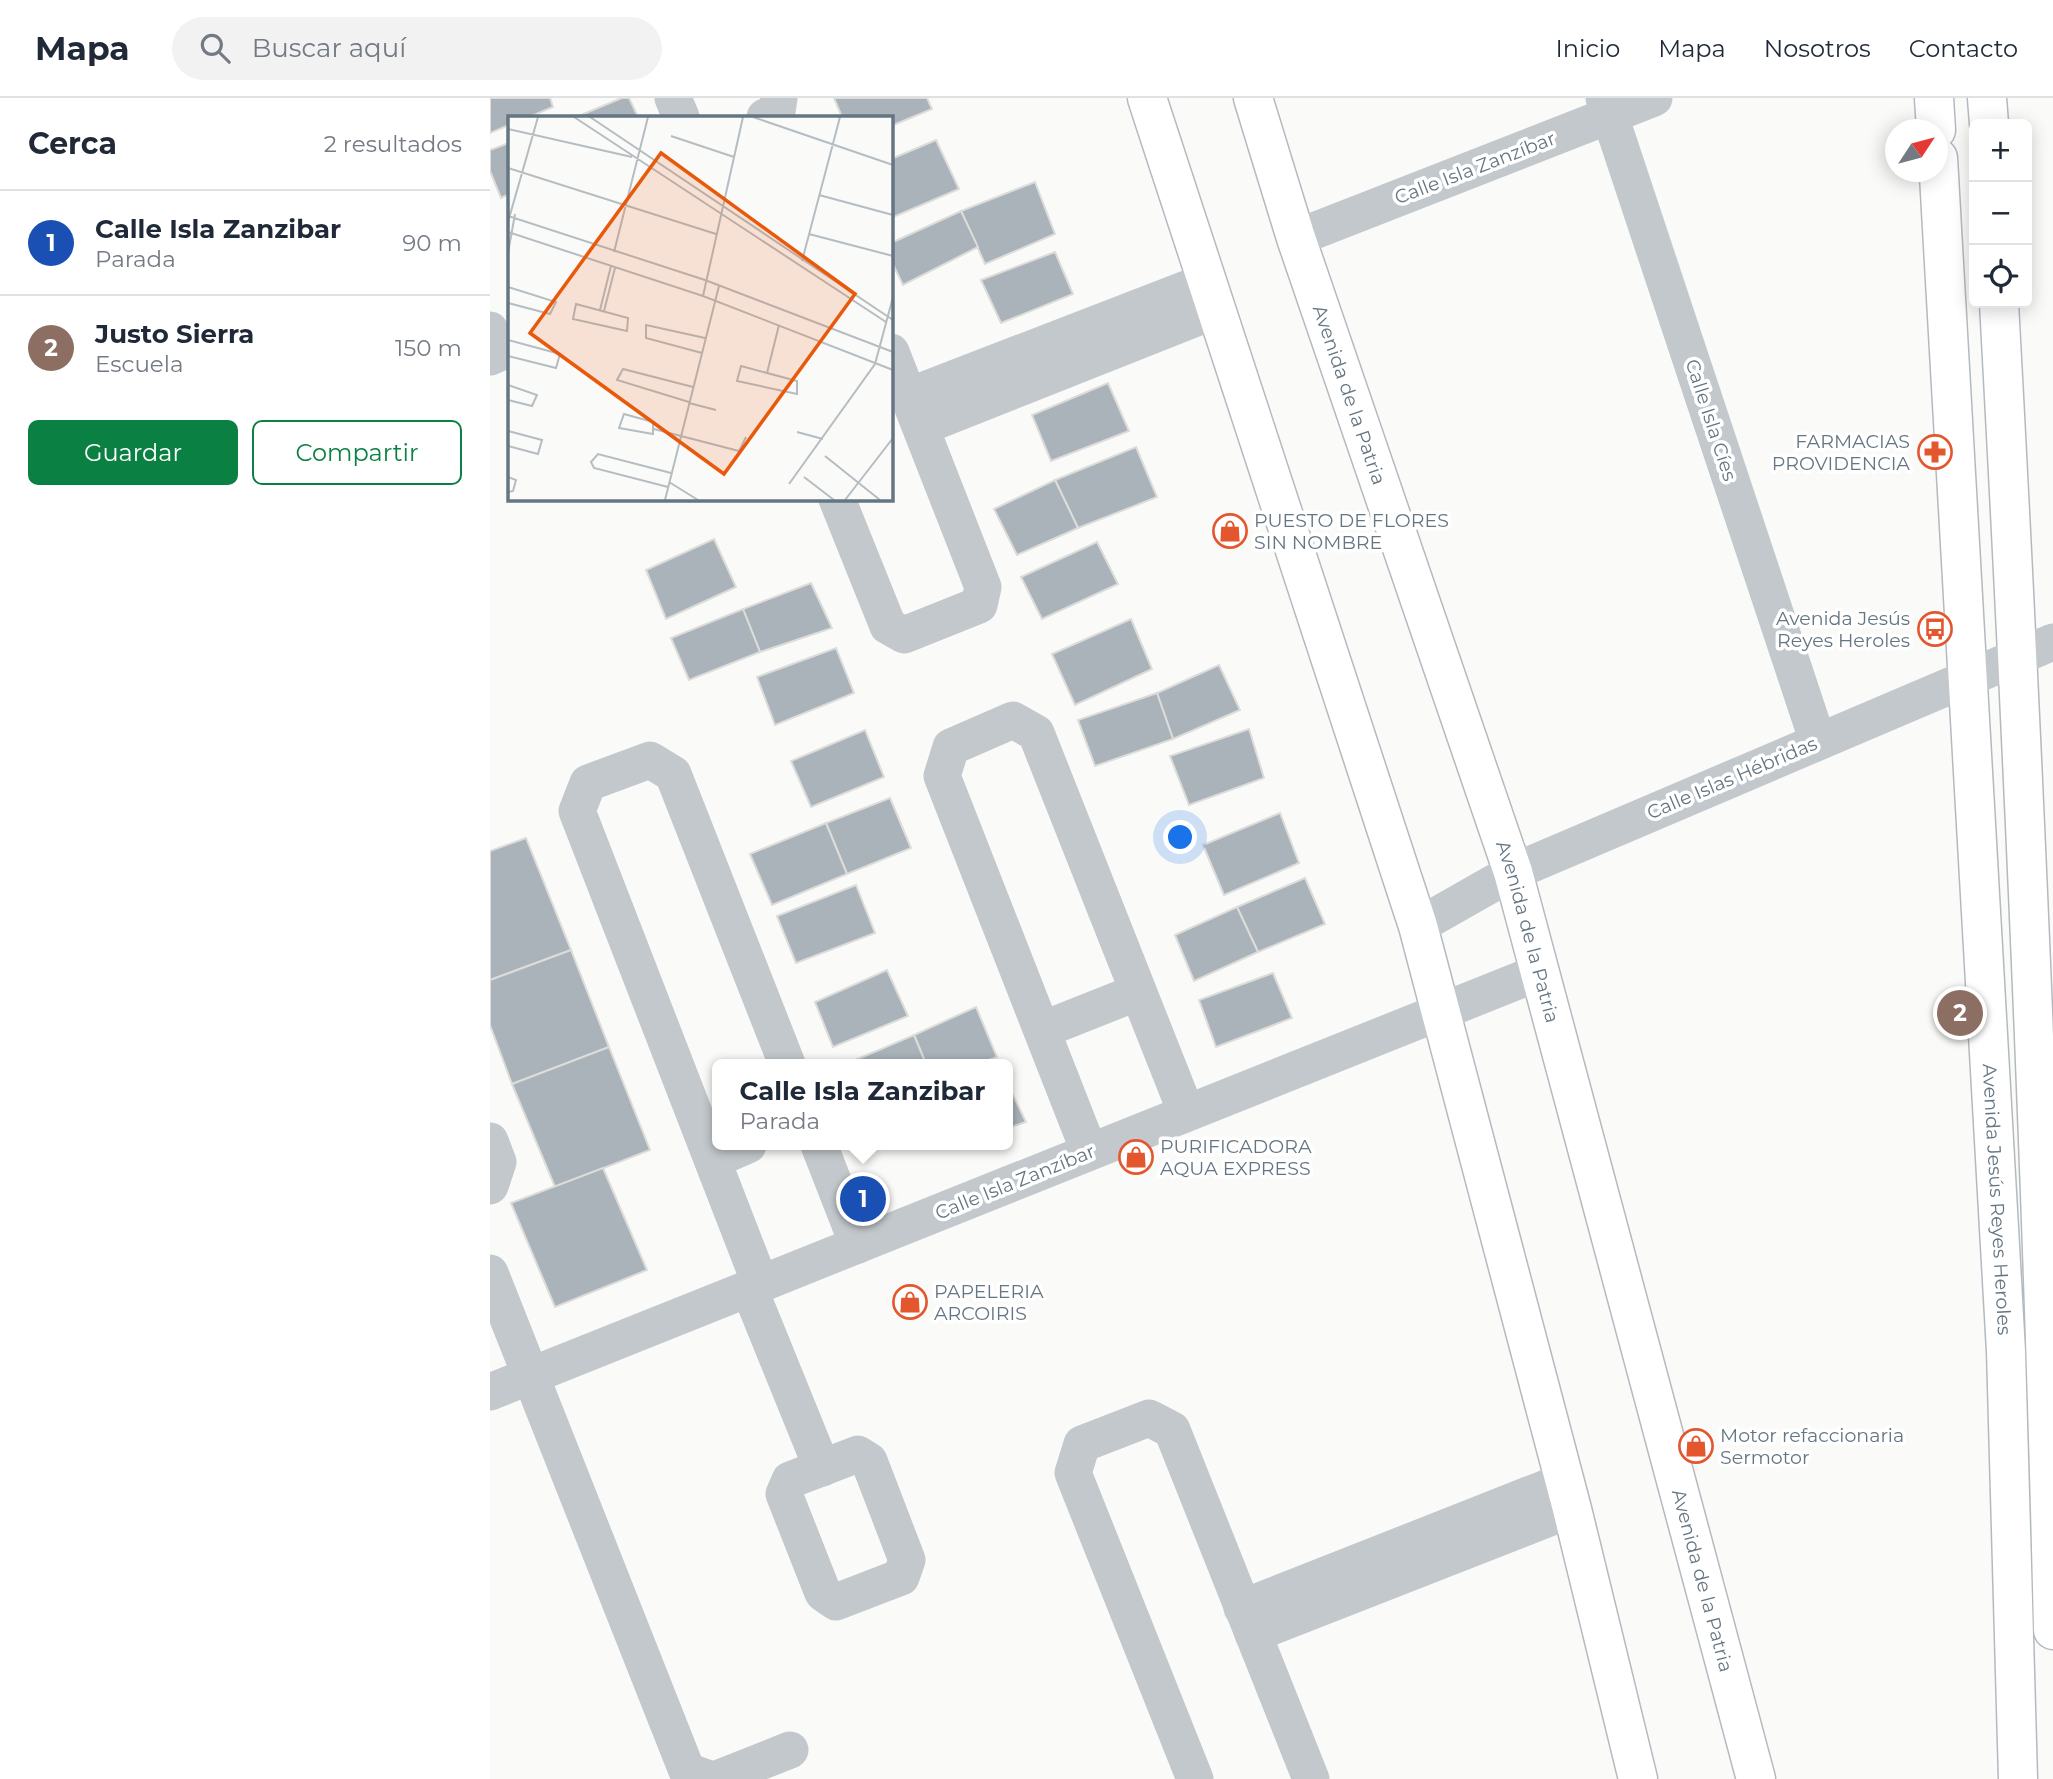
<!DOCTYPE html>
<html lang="es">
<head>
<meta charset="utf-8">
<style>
	:root { --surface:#fff; --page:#f2f2f3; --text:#1f2937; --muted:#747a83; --line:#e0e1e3; --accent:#0b8043 }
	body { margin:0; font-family:Montserrat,sans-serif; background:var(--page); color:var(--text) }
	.controls { position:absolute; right:21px; top:21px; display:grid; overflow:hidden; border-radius:10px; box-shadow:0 4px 18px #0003 }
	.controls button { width:63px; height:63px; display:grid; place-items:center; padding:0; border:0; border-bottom:2px solid var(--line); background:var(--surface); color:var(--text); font:35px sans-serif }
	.compass { position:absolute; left:1395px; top:21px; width:63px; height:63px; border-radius:50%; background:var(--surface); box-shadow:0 4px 18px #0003; rotate:54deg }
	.you { position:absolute; left:691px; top:740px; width:24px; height:24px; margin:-18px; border:5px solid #fff; border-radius:50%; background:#1a73e8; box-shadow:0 0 0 10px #1a73e833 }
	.badge { display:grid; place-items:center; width:46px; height:46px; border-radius:50%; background:var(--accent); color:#fff; font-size:23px; font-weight:700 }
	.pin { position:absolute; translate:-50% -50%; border:4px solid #fff; box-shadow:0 2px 7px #0006 }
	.popup { position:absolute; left:222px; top:961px; width:301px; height:91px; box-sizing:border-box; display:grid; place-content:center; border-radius:10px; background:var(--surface); filter:drop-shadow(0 2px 5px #0005); font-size:23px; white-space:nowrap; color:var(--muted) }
	.popup b { font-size:26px; color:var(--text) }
	.popup::after { content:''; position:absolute; left:50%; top:100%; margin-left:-14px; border:14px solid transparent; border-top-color:var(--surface) }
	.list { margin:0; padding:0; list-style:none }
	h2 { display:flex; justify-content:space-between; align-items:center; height:91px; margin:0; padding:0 28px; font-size:30px }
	h2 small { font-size:23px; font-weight:400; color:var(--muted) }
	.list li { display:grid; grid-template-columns:46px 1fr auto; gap:21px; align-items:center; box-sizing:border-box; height:105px; padding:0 28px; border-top:2px solid var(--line) }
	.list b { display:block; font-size:26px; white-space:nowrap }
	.list p { margin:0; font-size:23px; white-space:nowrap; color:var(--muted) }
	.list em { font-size:23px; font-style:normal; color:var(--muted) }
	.actions { display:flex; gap:14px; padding:21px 28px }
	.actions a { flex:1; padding:16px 0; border:2px solid var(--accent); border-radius:10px; text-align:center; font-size:24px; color:var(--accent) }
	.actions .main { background:var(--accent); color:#fff }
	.icon { flex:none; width:38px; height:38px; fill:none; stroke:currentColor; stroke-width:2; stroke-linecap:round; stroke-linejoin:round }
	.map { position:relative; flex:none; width:1563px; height:1681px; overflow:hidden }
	header { display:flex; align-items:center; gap:42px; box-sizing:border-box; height:98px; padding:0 35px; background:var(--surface); border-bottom:2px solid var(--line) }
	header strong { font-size:33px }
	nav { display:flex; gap:38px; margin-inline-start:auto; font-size:24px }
	.search { width:490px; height:63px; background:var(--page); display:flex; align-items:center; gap:18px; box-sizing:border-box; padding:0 24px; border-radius:38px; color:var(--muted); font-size:26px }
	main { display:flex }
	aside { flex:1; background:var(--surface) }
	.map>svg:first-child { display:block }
	.building { fill:#aab3b9; stroke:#dcdcda; stroke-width:2 }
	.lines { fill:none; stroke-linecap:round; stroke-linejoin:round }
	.secondary-casing { stroke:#b3babf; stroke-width:41 }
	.primary-casing { stroke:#b5babe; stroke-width:41 }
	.street { stroke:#c3c8cc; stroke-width:37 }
	.secondary { stroke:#fff; stroke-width:38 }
	.primary { stroke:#fff; stroke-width:38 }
	.labels { text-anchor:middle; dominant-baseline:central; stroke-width:7; stroke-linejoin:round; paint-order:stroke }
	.street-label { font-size:19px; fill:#657683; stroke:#fff }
	.poi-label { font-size:19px; fill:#657683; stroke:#fff; text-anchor:start }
	.inset-road { fill:none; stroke:#b5bdc2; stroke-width:2 }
	.view { fill:#e8590c; fill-opacity:0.15; stroke:#e8590c; stroke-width:3.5 }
	.inset-edge { fill:none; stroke:#657683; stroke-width:3.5 }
</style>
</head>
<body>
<header>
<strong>Mapa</strong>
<div class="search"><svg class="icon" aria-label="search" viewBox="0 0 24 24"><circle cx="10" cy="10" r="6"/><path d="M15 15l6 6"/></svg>Buscar aquí</div>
<nav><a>Inicio</a><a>Mapa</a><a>Nosotros</a><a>Contacto</a></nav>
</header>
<main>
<aside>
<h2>Cerca<small>2 resultados</small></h2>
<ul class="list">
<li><span class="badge" style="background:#1a4fb4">1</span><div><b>Calle Isla Zanzibar</b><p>Parada</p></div><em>90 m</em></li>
<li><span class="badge" style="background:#8d6e63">2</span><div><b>Justo Sierra</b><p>Escuela</p></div><em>150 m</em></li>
</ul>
<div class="actions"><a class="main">Guardar</a><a>Compartir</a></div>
</aside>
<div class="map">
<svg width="1563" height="1681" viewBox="0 0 1563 1681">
	<rect width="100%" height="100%" fill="#fafaf8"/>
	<g class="building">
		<polygon points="0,0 60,0 63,9 39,19 19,19 19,27 0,35"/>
		<polygon points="132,0 139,0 148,19 86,19"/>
		<polygon points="344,0 437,0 442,11 401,28 401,19 352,19"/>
		<polygon points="446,42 469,91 401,120 401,61"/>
		<polygon points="19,45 19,96 11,100 0,73 0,52"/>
		<polygon points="545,84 565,136 495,166 471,113"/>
		<polygon points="471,113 488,149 413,187 401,162 401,145"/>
		<polygon points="565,154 583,196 511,225 491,182"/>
		<polygon points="618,285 639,333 561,363 542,317"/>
		<polygon points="646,349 667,399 588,430 565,382"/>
		<polygon points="565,382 588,430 527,457 504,411"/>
		<polygon points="224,441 246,489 176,521 156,472"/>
		<polygon points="607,444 628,486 552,521 531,479"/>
		<polygon points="321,485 342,530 270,554 253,511"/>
		<polygon points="253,511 270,554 199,582 181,540"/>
		<polygon points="641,521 662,571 585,607 562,556"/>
		<polygon points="346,550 364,595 285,627 267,579"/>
		<polygon points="729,567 750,612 683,641 667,595"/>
		<polygon points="667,595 683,641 605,668 588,622"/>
		<polygon points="759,631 774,680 699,707 680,658"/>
		<polygon points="375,632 394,679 321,709 301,663"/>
		<polygon points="400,700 421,750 357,776 336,725"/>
		<polygon points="790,715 809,765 734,797 713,747"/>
		<polygon points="336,725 357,776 282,807 260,756"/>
		<polygon points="36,740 81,852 0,882 0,753"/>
		<polygon points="815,780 835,826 768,854 747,809"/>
		<polygon points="366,787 385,835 306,865 287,818"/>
		<polygon points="747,809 768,854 704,883 685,837"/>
		<polygon points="81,852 119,949 22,986 0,927 0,882"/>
		<polygon points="397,872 418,918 343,949 325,904"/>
		<polygon points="783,875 802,920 726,949 709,902"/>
		<polygon points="486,909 507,959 487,966 436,966 424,937"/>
		<polygon points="424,937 436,966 356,966"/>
		<polygon points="119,949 160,1052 65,1089 22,986"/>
		<polygon points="518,987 536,1024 518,1030"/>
		<polygon points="113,1070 157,1172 65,1209 21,1105"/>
	</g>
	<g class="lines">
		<g class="secondary-casing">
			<g id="secondary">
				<polyline points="1444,0 1446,32"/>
				<polyline points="1497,0 1499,26"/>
				<path id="s1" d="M1448,60L1516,1253L1528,1681"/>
				<path d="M1509,205C1533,647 1553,1089 1563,1532"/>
			</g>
		</g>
		<g class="primary-casing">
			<g id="primary">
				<polyline points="657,0 928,828 1082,1411 1148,1681"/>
				<path id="s2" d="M763,0L806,140L1023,774L1266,1681"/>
			</g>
		</g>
		<g class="street">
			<polyline points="183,0 191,19"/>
			<polyline points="1114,0 1328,644"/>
			<polyline points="275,19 287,14 289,0"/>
			<polyline points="806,140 1164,0"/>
			<polyline points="0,232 9,255 0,259"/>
			<polyline points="419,298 717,183"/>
			<polyline points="431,329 726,212"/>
			<polyline points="347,401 398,528 414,537 489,507 493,489 401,254"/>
			<polyline points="928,828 1023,774 1563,544"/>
			<polyline points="552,932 648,894"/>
			<polyline points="0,1043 8,1064 0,1088"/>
			<polyline points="329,1047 368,1147"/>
			<polyline points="599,1053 452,678 461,649 523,622 546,635 696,1014"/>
			<polyline points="223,1062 258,1047"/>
			<polyline points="0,1175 197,1673 219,1681"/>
			<polyline points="270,1185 87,713 98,685 160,662 183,676 297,966"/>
			<polyline points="259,1190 332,1370"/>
			<polyline points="0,1294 1050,874"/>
			<polygon points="368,1356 379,1363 417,1462 411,1479 346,1504 333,1495 294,1396 300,1382"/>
			<polyline points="752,1510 1074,1383"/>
			<polyline points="763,1536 1082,1411"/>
			<polyline points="227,1681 300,1652"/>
			<polyline points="705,1681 583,1375 592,1346 659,1320 682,1332 821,1681"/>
		</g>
		<use href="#secondary" class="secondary"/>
		<use href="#primary" class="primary"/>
	</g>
	<defs>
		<g id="pharmacy-ring" transform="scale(1.75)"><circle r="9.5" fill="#fff" stroke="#e4572e" stroke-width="1.5"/><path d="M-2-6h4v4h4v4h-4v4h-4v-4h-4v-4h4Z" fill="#e4572e"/></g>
		<g id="shop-ring" transform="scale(1.75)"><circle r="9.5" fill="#fff" stroke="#e4572e" stroke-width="1.5"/><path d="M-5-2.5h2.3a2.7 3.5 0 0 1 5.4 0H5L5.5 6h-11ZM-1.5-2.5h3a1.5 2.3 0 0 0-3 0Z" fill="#e4572e"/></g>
		<g id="bus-ring" transform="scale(1.75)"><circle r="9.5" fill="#fff" stroke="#e4572e" stroke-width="1.5"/><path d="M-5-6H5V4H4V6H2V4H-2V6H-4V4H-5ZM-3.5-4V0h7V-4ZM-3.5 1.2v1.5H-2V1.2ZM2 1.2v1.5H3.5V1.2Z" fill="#e4572e"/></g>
	</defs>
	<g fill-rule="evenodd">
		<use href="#pharmacy-ring" x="1445" y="354"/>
		<use href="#shop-ring" x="740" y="433"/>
		<use href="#bus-ring" x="1445" y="531"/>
		<use href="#shop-ring" x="646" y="1059"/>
		<use href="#shop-ring" x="420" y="1204"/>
		<use href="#shop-ring" x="1206" y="1348"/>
	</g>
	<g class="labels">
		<g class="street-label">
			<text transform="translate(985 70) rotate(-21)">Calle Isla Zanzíbar</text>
			<text stroke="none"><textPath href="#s2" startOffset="312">Avenida de la Patria</textPath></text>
			<text transform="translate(1221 322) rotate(72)">Calle Isla Cíes</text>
			<text transform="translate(1242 680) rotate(-23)">Calle Islas Hébridas</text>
			<text stroke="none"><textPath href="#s2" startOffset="878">Avenida de la Patria</textPath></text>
			<text transform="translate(525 1084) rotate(-22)">Calle Isla Zanzíbar</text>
			<text stroke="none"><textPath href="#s1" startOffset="1043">Avenida Jesús Reyes Heroles</textPath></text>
			<text stroke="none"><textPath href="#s2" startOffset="1550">Avenida de la Patria</textPath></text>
		</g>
		<g class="poi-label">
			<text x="1420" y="343" text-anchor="end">FARMACIAS<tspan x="1420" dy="22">PROVIDENCIA</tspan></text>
			<text x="764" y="422">PUESTO DE FLORES<tspan x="764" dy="22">SIN NOMBRE</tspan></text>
			<text x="1420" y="520" text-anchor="end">Avenida Jesús<tspan x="1420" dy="22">Reyes Heroles</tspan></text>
			<text x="670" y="1048">PURIFICADORA<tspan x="670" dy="22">AQUA EXPRESS</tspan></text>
			<text x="444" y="1193">PAPELERIA<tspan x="444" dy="22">ARCOIRIS</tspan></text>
			<text x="1230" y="1337">Motor refaccionaria<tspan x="1230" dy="22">Sermotor</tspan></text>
		</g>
	</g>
	<g transform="translate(18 18)">
		<rect width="385" height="385" fill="#fafaf8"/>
		<path class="inset-road" d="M66,1L378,206M82,1L385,204M245,1L385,49M0,13L124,41M163,20L226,41M0,52L208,118M311,79L385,99M0,100L197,164L385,236M0,106L30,1M0,116L195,180L385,254M301,118L385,140M106,136L140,1M0,137L7,98M294,145L332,1M0,171L48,186L42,198L0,187M195,180L235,1M68,188L120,202L119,215L65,203ZM92,194L103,150M96,195L107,152M0,224L52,238L48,252L0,240M194,237L138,222V209L197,222M233,250L289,265V278L229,265ZM259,257L271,209M0,269L29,279L24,290L0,284M181,286L109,264L115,253L185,271M181,287L208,294M116,298L145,306V318L111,312ZM146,313L231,335L238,321M0,315L34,324L30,338L0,330M289,316L315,323M317,340L372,384M0,361L8,364L5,375L0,376M296,361L326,384M161,366L190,384M281,368L367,248L385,181M160,371L86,352L83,346L90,338L163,357M157,384L211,170M337,384L385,322"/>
		<path class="view" d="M153,37L347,178L216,358L22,217Z"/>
		<rect width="385" height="385" class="inset-edge"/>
	</g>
</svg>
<div class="controls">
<button>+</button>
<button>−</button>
<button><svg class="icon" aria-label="locate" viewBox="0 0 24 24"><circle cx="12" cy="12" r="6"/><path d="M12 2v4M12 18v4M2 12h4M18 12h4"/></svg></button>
</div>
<svg class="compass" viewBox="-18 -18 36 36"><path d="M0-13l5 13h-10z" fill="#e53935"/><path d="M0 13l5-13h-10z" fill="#747a83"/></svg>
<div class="you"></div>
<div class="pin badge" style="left:373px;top:1101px;background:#1a4fb4">1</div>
<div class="popup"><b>Calle Isla Zanzibar</b>Parada</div>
<div class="pin badge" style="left:1470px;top:915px;background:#8d6e63">2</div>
</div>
</main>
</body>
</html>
